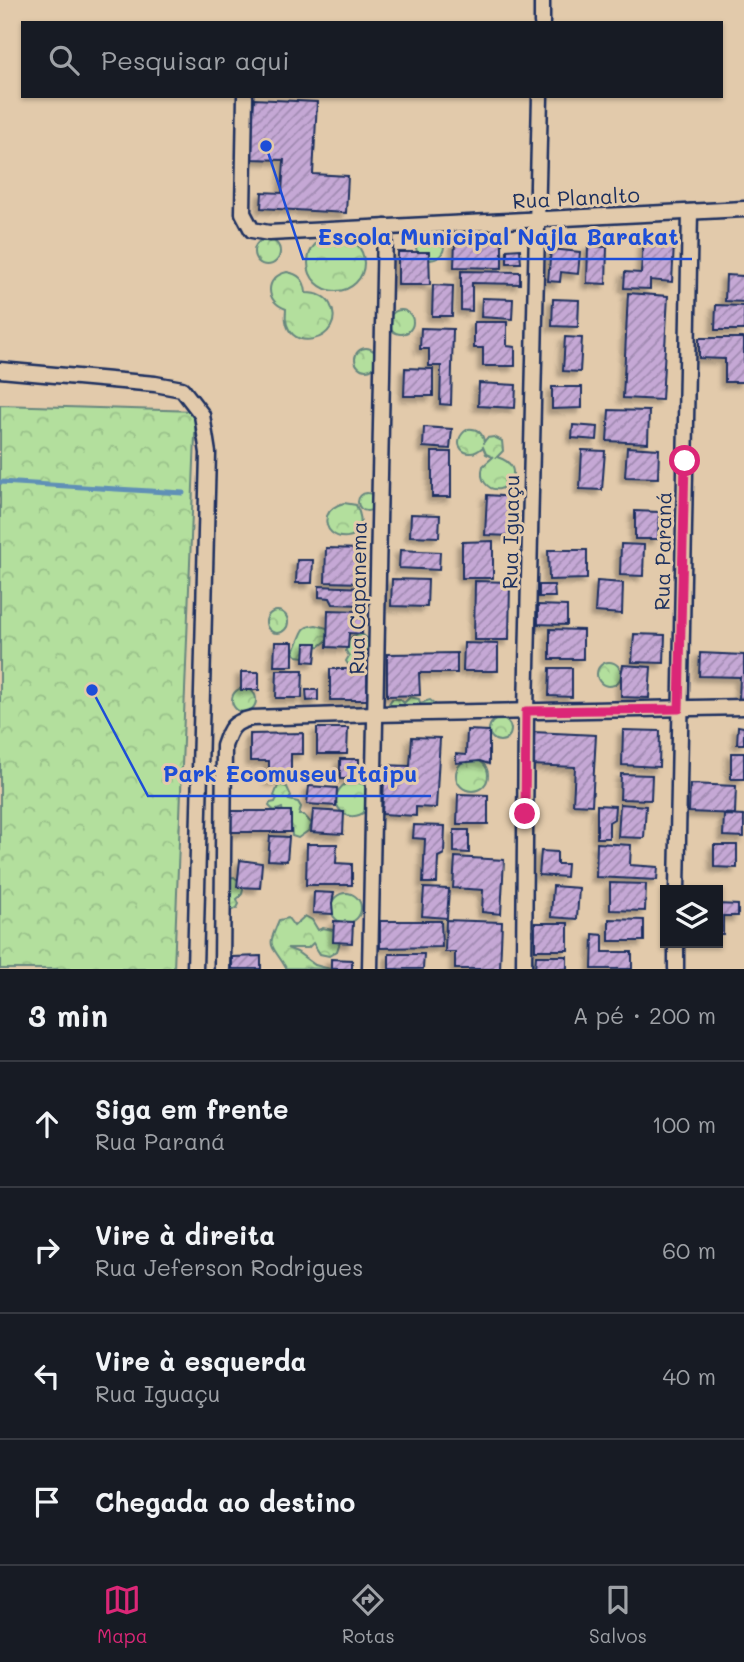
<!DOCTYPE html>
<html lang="pt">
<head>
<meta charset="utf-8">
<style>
	:root { --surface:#171b24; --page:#242831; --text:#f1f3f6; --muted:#9ea1a6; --line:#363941; --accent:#db2777 }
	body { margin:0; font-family:Mali,sans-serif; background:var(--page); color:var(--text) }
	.controls { position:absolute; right:21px; bottom:21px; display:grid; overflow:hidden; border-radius:0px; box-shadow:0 2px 5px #0004 }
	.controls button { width:63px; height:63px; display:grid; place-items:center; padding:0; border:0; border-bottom:2px solid var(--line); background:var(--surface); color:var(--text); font:35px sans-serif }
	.stop { position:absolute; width:21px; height:21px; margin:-16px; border:5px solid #db2777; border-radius:50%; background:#fff }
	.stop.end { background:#db2777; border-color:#fff; box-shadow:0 2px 7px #0008 }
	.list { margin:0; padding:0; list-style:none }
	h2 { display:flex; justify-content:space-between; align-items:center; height:91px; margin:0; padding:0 28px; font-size:30px }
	h2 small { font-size:23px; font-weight:400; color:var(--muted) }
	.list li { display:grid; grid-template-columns:46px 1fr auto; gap:21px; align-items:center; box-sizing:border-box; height:126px; padding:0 28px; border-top:2px solid var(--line) }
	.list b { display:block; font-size:26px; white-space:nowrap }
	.list p { margin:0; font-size:23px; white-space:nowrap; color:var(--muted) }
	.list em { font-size:23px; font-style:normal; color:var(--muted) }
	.icon { flex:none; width:38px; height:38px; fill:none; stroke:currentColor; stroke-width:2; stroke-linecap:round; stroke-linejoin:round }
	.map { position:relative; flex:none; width:744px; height:969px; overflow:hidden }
	.search { position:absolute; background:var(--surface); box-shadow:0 2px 5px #0004; left:21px; right:21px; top:21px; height:77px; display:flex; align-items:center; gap:18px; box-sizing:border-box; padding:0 24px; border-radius:0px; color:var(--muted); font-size:26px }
	.sheet { height:595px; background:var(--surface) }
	nav { display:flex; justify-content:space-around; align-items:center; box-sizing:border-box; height:98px; border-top:2px solid var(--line); background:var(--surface); font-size:19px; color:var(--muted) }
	nav a { display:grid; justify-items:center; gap:4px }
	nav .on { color:var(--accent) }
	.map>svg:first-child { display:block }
	.forest { fill:url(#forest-crowns); stroke:#67877e; stroke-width:2 }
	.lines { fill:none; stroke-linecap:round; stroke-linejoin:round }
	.stream { stroke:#6090b6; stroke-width:5 }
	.building { fill:url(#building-hatch); stroke:#1b2f5e; stroke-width:2; filter:url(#shadow) }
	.minor-casing { stroke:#1b2f5e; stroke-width:19 }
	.minor { stroke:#e2caab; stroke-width:14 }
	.route { stroke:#db2777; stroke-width:9 }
	.labels { text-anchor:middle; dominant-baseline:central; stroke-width:6; stroke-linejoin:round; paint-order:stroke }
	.street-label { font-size:21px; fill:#1b2f5e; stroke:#e2caab }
	.leader { fill:none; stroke:#1d4ed8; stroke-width:2.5 }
	.callout-dot { fill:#1d4ed8; stroke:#e2caab; stroke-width:2.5 }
	.callout-label { font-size:23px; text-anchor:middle; font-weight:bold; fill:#1d4ed8; stroke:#e2caab; stroke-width:6; stroke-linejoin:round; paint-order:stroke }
</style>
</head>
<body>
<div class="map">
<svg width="744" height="969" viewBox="0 0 744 969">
	<defs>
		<pattern id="forest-crowns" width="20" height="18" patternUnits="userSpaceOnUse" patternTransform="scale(1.75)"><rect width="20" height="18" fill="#b3df9d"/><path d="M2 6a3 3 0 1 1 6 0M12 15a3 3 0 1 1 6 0" fill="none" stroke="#99c08a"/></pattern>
		<pattern id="building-hatch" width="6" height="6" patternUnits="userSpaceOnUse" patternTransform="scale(1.75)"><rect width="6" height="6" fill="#c5a8d5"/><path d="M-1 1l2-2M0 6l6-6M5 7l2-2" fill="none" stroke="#9f89b0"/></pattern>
		<filter id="shadow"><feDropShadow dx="-4.5" dy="4.5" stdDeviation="2" flood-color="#0004"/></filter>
	</defs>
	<rect width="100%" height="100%" fill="#e2caab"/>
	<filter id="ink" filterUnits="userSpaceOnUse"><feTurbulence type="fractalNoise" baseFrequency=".0143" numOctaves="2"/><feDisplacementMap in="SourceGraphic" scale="14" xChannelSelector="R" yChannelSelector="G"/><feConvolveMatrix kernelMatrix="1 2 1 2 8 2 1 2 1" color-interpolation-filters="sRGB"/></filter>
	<g filter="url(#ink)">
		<g class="forest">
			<circle cx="430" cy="246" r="14"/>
			<circle cx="336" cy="263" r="28"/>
			<circle cx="267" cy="252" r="13"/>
			<path d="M287,272C299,274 305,280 306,293C315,293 325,295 330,304C350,340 280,360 286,309C265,302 264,277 287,272Z"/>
			<circle cx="401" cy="322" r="12"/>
			<circle cx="366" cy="359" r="11"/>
			<polygon points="0,405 196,411 174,969 0,969"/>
			<path d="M468,429C477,428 483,433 484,442L487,438L494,437L502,441L503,451L497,457C532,467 501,504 485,483C481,478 481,473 483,466L493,457L486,454L483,447C465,464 448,441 468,429Z"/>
			<circle cx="367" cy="502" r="9"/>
			<path d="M344,503L356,505C377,547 320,545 327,516C330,508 336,505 344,503Z"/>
			<circle cx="277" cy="622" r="11"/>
			<path d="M316,625L327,628L330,638L320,646L313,647L304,657L297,656L293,652C295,649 297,646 298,642C304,630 301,627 316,625Z"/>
			<polygon points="362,634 368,639 370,647 362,655 363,663 360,667 354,669 349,666 346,661 349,656 346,651 347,642 353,636"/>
			<circle cx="609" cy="674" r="12"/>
			<circle cx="244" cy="700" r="12"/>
			<polygon points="410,697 419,699 420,703 430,700 435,704 435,711 386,708 392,699 400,699 404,703"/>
			<circle cx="500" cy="730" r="11"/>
			<circle cx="472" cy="775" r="16"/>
			<polygon points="275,778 286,778 282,785 287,787 291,796 289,800 298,802 301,807 299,815 304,815 312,824 308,831 298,838 292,836 291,823 283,814 282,808 274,811 269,806 270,803 275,802 277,798 274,796 278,786"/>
			<path d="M351,781L363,784L367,788V810C343,831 320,793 351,781Z"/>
			<path d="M234,877C242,883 248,891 237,899L239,904L237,908L230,911L223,909L226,878Z"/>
			<circle cx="346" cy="908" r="15"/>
			<path d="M305,916L312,920L318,930L323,928L333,930L340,942L337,951L329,956L320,954L313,943L308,948H287L297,952L315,965L330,969L286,968C271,942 266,950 279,920L288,918L294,926Z"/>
		</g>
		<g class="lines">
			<polyline class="stream" points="0,482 183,493"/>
		</g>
		<g class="building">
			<polygon points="254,99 317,102 313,174 348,176 346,213 261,208 262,192 282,193 284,160 250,159"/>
			<polygon points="455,241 502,242 502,268 454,267"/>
			<polygon points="643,242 674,244 672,282 650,280 650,289 624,288 625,272 641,273"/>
			<polygon points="588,246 607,247 606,284 587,283"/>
			<polygon points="520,249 521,263 507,263 507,250"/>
			<polygon points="551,249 580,252 578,274 561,272 560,282 548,281"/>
			<polygon points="398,252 429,252 430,285 398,285"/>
			<polygon points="461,271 520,272 520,284 472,283 472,311 461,310"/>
			<polygon points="726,275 744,276 744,302 725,301"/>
			<polygon points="433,285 453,286 452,316 432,316"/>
			<polygon points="628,293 668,296 662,400 623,398"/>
			<polygon points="482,298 513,299 512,319 481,317"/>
			<polygon points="553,299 579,300 578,327 552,326"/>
			<polygon points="716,305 744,306 744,330 715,330"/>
			<polygon points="474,322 507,322 507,346 515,347 515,366 483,366 483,348 474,348"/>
			<polygon points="421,328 453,329 451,405 440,404 441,366 429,366 429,349 420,349"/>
			<polygon points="565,337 582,338 580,372 563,371"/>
			<polygon points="699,338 744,338 744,382 725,382 725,359 699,358"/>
			<polygon points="405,368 433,369 433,396 404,396"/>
			<polygon points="479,383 516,385 515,408 478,406"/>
			<polygon points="552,387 582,387 582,408 552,409"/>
			<polygon points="609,410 649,411 648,443 607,441"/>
			<polygon points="573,425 598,427 597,440 572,438"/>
			<polygon points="424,427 452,429 450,449 423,447"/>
			<polygon points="627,447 659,449 658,478 625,477"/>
			<polygon points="582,450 605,451 602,490 580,489"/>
			<rect x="432" y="452" width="19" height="45"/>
			<polygon points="487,495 515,497 512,536 485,535"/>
			<polygon points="635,511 659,512 658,539 635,539"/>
			<polygon points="411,514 440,515 439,537 410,536"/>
			<polygon points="493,541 493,578 462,578 462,542"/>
			<polygon points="621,544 644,545 643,576 620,575"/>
			<polygon points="326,548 364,549 363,583 325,582"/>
			<polygon points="400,550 440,552 439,570 399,568"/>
			<polygon points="548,550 587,550 587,579 549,580"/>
			<polygon points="297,560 313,560 312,583 296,583"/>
			<polygon points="392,579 428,580 427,607 391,606"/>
			<polygon points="475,581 510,582 509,640 474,640"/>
			<polygon points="597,581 623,583 622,614 595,612"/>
			<polygon points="539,585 554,585 555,597 539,597"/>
			<polygon points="319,586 364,588 363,605 333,604 330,598 319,597"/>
			<polygon points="538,605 567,606 567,625 538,624"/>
			<polygon points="328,610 363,611 362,634 349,633 348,648 327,647"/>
			<polygon points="550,629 583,630 583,659 550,659"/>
			<polygon points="634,634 665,635 664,663 632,662"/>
			<polygon points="275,642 293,642 293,666 274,666"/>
			<polygon points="305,643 317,643 315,662 304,661"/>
			<polygon points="464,643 498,644 498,671 463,671"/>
			<polygon points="457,653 457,673 419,673 420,695 387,696 387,654"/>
			<polygon points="700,653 744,655 744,699 739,699 740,677 699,676"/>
			<polygon points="623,665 651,667 649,698 621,697 621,675"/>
			<polygon points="550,668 572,668 572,697 549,696"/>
			<rect x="330" y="669" width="37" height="31"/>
			<polygon points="277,670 303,670 302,698 276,698"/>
			<rect x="241" y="672" width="18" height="18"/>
			<polygon points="306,690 318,690 318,700 307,701"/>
			<polygon points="738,726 744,727 744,744 737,744"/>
			<polygon points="317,728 348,728 347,754 317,754"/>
			<polygon points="467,730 489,731 489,764 480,761 456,763 456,754 466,755"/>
			<polygon points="623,730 660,731 659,767 622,765"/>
			<polygon points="533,732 596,735 592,805 573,804 575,767 531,765"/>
			<polygon points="303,733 303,754 291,754 291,781 269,781 269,761 250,761 250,734"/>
			<polygon points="412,737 440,738 436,808 416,807 416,816 382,814 385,765 410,766"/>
			<rect x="731" y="753" width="13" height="26"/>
			<rect x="340" y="759" width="19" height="20"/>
			<polygon points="621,774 652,775 651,800 620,799"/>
			<polygon points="690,784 736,786 735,814 689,812"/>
			<polygon points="309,786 337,788 336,806 307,804"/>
			<polygon points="458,794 488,795 488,824 457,824"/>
			<polygon points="620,804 646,806 644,838 618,837"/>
			<polygon points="597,805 615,806 614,819 609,822 609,838 597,838"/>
			<polygon points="313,810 344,812 343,834 311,832"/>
			<rect x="230" y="811" width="61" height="21"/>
			<polygon points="724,815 744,816 744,837 723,836"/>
			<polygon points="414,825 445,826 444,854 438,857 437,883 423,883 425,839 413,838"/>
			<polygon points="454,830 469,830 469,853 454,852"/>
			<polygon points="270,836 289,837 287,861 268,860"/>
			<polygon points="597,843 631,845 630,865 658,867 657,880 596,877"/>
			<polygon points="307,844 337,844 336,863 352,864 352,885 306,885"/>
			<polygon points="714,845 737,845 737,868 714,867"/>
			<polygon points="541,851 557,852 557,864 567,864 566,877 539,875"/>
			<polygon points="455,857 504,860 501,914 482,912 483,890 453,888"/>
			<polygon points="240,860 262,863 260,888 237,887"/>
			<polygon points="610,883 646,884 645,911 610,910"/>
			<polygon points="553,886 579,888 577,919 551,917"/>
			<polygon points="424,888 449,889 447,918 422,916"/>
			<polygon points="314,892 334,893 332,903 333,914 313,913"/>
			<polygon points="718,904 738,905 738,916 723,916 723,934 718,934"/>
			<polygon points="609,919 644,920 644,941 609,941"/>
			<polygon points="446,920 502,922 500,969 455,969 455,952 445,952"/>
			<polygon points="334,921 353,922 352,943 333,942"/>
			<polygon points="380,921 441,921 442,947 380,948"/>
			<rect x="535" y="923" width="33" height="27"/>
			<polygon points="593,934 603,935 603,952 632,952 632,969 592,969"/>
			<polygon points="389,954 424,954 423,969 389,969"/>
			<polygon points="261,956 261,969 232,969 232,957"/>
			<polygon points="536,956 567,956 567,969 535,969"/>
			<polygon points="331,959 352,960 352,969 331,969"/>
		</g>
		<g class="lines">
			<g class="minor-casing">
				<g id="minor">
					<polyline points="542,23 542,0"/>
					<polyline points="245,96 243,213 252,230 269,233 744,209"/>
					<polyline points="0,370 155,384 182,389 202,415 208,453 195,969"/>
					<polyline points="677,890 690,212"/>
					<path d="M222,969L224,746C230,728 233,722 252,718L375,714L744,707"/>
					<polyline points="370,969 385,227"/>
					<polyline points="524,969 526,711 540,96"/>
					<polyline points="676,969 676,943"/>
				</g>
			</g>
			<use href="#minor" class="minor"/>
		</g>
	</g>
	<g class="lines" filter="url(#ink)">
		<polyline class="route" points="525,814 526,711 679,709 685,461"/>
	</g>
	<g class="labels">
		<g class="street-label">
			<text transform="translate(576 197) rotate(-3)">Rua Planalto</text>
			<text transform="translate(510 532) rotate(-89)">Rua Iguaçu</text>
			<text transform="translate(662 551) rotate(-89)">Rua Paraná</text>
			<text transform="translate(357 598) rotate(-89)">Rua Capanema</text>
		</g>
	</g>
	<path class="leader" d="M266 146L303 259H692M92 690L148 796H431"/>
	<g class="callout-dot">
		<circle cx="266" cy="146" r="7"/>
		<circle cx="92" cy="690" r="7"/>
	</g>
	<g class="callout-label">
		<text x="498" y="245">Escola Municipal Najla Barakat</text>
		<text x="290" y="782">Park Ecomuseu Itaipu</text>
	</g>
</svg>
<div class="controls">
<button><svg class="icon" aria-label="layers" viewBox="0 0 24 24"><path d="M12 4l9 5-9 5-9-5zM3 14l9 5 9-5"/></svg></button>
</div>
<div class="stop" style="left:685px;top:461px"></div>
<div class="stop end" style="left:525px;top:814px"></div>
<div class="search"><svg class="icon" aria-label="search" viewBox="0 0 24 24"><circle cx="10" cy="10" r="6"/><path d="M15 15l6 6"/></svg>Pesquisar aqui</div>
</div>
<section class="sheet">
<h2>3 min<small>A pé · 200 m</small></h2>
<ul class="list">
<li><svg class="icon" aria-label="ahead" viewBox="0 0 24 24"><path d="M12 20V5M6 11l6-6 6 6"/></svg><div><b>Siga em frente</b><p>Rua Paraná</p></div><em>100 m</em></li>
<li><svg class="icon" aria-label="right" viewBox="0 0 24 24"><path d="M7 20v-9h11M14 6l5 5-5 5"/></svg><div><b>Vire à direita</b><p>Rua Jeferson Rodrigues</p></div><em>60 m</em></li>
<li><svg class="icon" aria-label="left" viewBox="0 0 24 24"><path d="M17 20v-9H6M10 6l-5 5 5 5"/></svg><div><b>Vire à esquerda</b><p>Rua Iguaçu</p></div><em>40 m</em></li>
<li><svg class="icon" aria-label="arrive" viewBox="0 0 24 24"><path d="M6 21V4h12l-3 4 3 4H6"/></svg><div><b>Chegada ao destino</b></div></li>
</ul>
</section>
<nav>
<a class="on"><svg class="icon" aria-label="map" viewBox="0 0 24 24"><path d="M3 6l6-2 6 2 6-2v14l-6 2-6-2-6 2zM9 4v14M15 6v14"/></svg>Mapa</a>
<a><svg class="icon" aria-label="directions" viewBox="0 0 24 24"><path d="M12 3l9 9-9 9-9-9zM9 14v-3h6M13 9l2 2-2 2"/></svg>Rotas</a>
<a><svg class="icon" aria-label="saved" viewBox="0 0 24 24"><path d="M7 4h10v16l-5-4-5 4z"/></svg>Salvos</a>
</nav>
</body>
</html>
